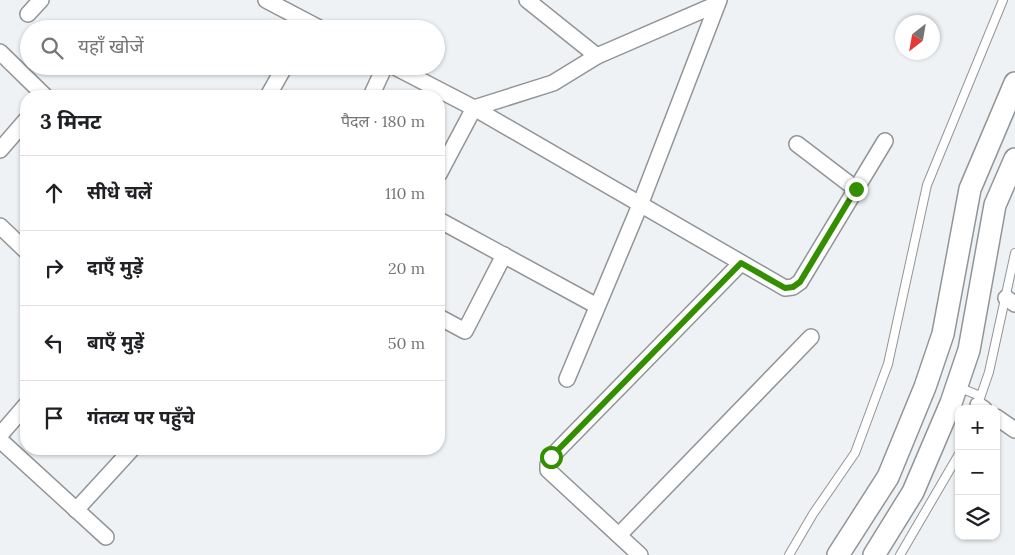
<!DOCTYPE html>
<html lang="hi">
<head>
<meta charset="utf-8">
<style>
	:root { --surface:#fff; --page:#f2f2f2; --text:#202124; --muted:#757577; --line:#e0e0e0 }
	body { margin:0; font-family:Lora,"Noto Sans Devanagari",serif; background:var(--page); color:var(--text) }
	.controls { position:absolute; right:15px; bottom:15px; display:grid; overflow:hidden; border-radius:10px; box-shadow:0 1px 4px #0004 }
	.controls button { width:45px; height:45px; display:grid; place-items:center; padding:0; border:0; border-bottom:1px solid var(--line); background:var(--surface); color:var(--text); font:25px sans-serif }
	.compass { position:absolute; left:895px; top:15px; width:45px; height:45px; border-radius:50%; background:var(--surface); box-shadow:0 1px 4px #0004; rotate:211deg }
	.stop { position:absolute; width:15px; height:15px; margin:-11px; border:4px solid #348f00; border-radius:50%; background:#fff }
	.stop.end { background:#348f00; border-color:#fff; box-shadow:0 1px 5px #0008 }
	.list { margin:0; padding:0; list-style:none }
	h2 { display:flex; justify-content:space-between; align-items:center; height:65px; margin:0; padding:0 20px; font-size:21px }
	h2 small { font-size:16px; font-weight:400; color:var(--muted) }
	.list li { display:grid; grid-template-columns:32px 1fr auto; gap:15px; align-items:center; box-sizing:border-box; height:75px; padding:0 20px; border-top:1px solid var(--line) }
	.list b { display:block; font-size:19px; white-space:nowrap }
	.list em { font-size:16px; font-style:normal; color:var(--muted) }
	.icon { flex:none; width:28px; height:28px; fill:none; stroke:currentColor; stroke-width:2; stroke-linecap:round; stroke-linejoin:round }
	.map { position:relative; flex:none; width:1015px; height:555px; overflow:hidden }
	.search { position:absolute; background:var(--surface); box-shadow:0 1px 4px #0004; left:20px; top:20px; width:425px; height:55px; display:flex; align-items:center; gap:12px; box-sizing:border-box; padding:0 18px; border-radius:28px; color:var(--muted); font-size:19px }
	.panel { position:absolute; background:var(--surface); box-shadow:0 1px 4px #0004; left:20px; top:90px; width:425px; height:365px; border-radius:20px }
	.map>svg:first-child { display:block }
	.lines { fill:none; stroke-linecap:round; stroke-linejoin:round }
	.lane-casing { stroke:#929597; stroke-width:10 }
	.street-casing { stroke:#929597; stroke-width:18 }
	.secondary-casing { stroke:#929597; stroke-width:24 }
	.lane { stroke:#fff; stroke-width:8 }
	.street { stroke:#fff; stroke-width:15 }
	.secondary { stroke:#fff; stroke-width:21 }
	.route { stroke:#348f00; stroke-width:6 }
</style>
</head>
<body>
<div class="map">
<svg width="1015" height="555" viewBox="0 0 1015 555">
	<rect width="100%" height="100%" fill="#eff2f4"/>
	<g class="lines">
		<g class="lane-casing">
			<g id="lane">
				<polyline points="958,387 980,396"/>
				<polyline points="977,407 989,372 1015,253"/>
				<polyline points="789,555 813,514 855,453 888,364 927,185 1003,0"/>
				<polyline points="900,555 959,454"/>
			</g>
		</g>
		<g class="street-casing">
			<g id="street">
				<polyline points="266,0 321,29"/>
				<polyline points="527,0 597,56"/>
				<polyline points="28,14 41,0"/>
				<polyline points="0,52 45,96"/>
				<polyline points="393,66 474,108 553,83 597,56 717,4"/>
				<polyline points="268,96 285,66"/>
				<polyline points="371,96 385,66"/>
				<polyline points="797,144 856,189"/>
				<polyline points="0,150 26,120"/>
				<polyline points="439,174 474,108 785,288 793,287 800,282 885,141"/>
				<polyline points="439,220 597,306"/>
				<polyline points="0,226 26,251"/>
				<polyline points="1006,298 1015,304"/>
				<polyline points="439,317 465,331 504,255"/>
				<polyline points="567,379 640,205 719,0"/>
				<polyline points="978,405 984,409"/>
				<polyline points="996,417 1015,430"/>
				<polyline points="0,435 26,405"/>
				<polyline points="0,440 106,537"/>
				<polyline points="76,510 132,449"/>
				<polyline points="619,535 811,337"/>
				<polyline points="640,555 548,470 548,465 551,457 741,263"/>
			</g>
		</g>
		<g class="secondary-casing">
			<g id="secondary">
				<polyline points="838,555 888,477 925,387 943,334 970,189 1015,83"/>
				<polyline points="874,555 913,492 951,403 969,350 995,205 1015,159"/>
			</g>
		</g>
		<use href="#lane" class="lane"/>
		<use href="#street" class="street"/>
		<use href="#secondary" class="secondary"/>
	</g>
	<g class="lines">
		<polyline class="route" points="551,457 741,263 785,288 793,287 800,282 856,189"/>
	</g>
</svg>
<div class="controls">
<button>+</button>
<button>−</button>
<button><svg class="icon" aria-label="layers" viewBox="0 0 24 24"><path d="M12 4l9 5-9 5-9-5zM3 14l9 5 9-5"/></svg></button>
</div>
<svg class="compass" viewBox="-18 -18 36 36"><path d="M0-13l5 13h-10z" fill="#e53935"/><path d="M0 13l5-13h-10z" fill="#757577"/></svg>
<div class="stop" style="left:551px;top:457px"></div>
<div class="stop end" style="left:856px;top:189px"></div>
<div class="search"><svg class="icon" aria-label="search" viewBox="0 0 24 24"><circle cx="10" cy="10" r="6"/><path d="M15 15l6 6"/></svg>यहाँ खोजें</div>
<section class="panel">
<h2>3 मिनट<small>पैदल · 180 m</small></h2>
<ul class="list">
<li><svg class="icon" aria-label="ahead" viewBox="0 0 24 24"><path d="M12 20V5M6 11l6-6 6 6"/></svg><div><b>सीधे चलें</b></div><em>110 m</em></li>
<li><svg class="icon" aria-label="right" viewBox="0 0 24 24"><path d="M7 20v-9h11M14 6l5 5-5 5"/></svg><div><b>दाएँ मुड़ें</b></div><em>20 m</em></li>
<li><svg class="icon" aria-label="left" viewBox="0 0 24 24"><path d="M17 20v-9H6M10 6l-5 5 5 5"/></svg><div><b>बाएँ मुड़ें</b></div><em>50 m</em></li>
<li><svg class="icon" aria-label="arrive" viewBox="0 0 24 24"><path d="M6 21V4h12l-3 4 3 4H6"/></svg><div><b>गंतव्य पर पहुँचे</b></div></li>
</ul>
</section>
</div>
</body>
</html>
